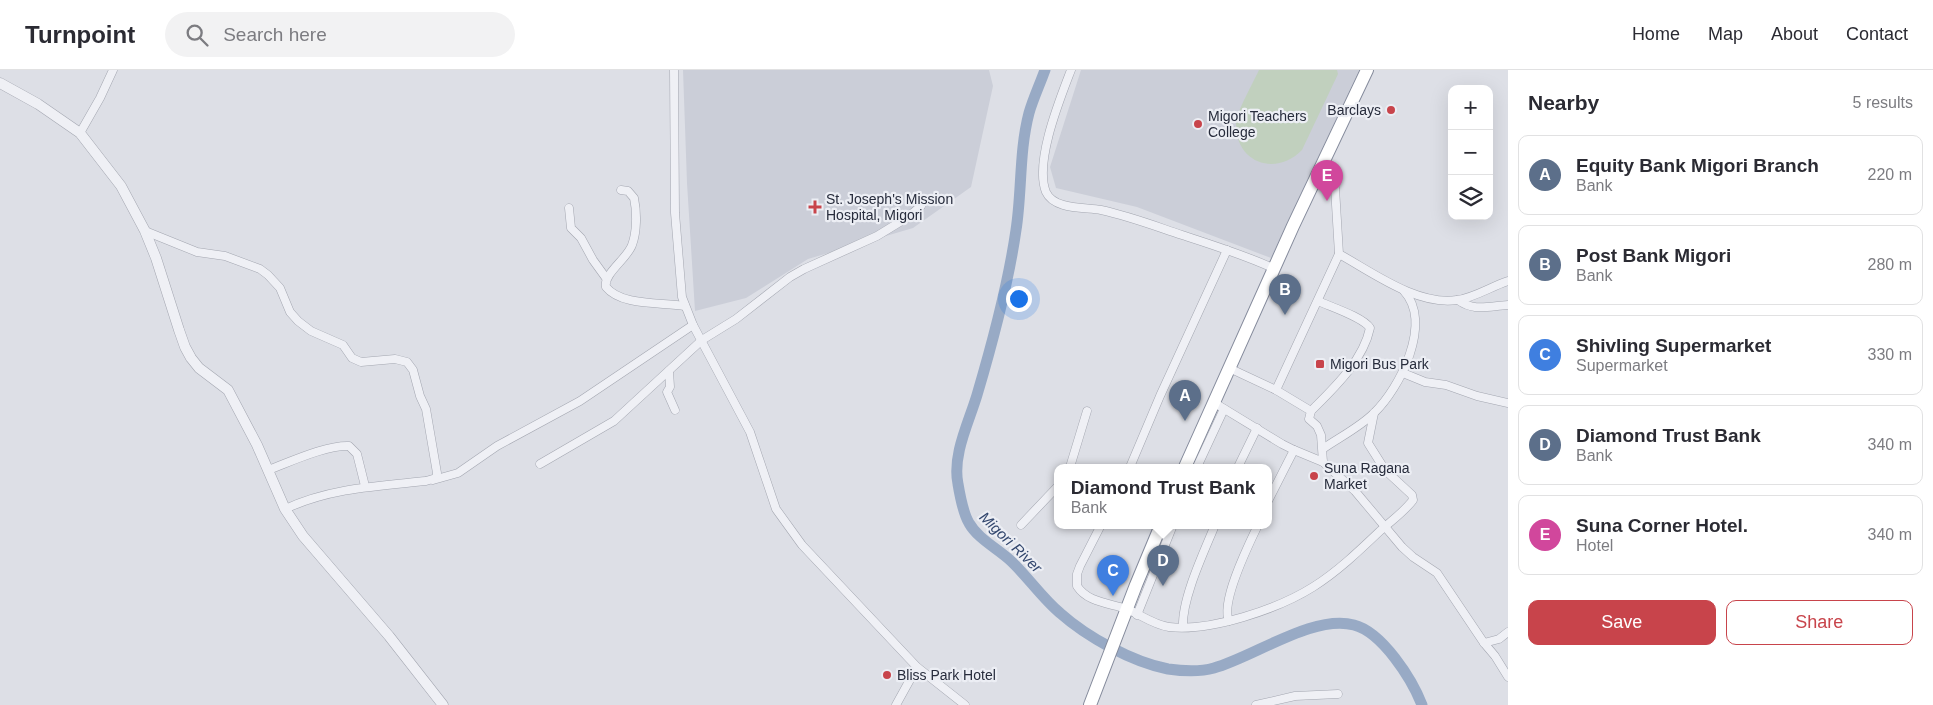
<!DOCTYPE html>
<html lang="en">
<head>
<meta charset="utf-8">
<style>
	:root { --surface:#fff; --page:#f2f2f3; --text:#2b2b33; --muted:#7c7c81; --line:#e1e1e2; --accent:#c8444b }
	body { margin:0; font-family:Arial,sans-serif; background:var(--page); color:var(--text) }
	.controls { position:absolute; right:15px; top:15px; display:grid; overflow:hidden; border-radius:10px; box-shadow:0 5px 20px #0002 }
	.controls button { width:45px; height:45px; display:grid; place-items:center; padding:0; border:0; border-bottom:1px solid var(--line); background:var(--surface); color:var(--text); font:25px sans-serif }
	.you { position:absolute; left:1018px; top:228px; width:18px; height:18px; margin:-12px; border:4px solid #fff; border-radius:50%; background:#1a73e8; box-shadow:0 0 0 8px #1a73e833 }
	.badge { display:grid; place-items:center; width:32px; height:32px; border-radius:50%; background:var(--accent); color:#fff; font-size:16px; font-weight:700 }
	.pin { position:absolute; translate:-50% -41px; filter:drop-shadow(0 1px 2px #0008) }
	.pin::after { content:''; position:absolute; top:26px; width:18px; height:15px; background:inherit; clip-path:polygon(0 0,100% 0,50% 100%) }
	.popup { position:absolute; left:1054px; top:394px; width:218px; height:65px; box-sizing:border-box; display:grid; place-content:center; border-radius:10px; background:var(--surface); filter:drop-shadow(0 1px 4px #0005); font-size:16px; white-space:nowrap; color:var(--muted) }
	.popup b { font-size:19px; color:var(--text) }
	.popup::after { content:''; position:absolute; left:50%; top:100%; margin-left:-10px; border:10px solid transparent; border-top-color:var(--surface) }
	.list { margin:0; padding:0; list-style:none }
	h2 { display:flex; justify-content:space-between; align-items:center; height:65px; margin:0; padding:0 20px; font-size:21px }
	h2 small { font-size:16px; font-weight:400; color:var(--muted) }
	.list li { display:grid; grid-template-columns:32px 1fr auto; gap:15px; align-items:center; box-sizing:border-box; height:80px; margin:0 10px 10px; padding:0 10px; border:1px solid var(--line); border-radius:10px }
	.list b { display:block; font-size:19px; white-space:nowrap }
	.list p { margin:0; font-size:16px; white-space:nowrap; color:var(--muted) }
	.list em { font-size:16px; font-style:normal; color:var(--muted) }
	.actions { display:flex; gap:10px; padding:15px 20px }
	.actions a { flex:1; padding:11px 0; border:1px solid var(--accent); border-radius:10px; text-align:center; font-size:18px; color:var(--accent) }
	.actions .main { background:var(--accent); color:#fff }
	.icon { flex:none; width:28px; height:28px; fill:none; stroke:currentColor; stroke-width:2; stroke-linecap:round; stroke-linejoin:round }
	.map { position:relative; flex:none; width:1508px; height:635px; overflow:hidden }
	header { display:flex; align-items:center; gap:30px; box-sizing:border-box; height:70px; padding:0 25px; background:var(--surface); border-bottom:1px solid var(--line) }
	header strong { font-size:24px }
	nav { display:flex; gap:28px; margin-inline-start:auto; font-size:18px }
	.search { width:350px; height:45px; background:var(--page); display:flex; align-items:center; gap:12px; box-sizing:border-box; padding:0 18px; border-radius:28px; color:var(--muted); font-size:19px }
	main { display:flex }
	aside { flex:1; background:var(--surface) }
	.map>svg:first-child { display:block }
	.built { fill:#cbced8 }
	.green { fill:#c1d0be }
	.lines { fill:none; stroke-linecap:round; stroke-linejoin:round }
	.river { stroke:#98aac5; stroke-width:11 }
	.minor-casing { stroke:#a3a6b0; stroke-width:9 }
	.tertiary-casing { stroke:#a3a6b0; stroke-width:11 }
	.trunk-casing { stroke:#858b9c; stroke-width:14 }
	.minor { stroke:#eff0f5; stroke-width:8 }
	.tertiary { stroke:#eff0f5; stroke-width:10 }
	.trunk { stroke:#fff; stroke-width:12 }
	.poi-dot { fill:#c8444b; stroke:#eceef4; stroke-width:2 }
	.labels { text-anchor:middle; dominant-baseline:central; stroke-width:4.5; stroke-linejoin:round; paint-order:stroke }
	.poi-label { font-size:14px; fill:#272c3c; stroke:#eceef4; text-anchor:start }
	.water-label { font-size:15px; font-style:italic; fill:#33476e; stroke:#eceef4 }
</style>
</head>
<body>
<header>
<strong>Turnpoint</strong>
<div class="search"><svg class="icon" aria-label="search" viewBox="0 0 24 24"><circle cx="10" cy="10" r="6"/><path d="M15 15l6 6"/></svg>Search here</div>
<nav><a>Home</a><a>Map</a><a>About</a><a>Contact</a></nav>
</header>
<main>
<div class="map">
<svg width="1508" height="635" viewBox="0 0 1508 635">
	<rect width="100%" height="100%" fill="#dddfe6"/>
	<g class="built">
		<polygon points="683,0 989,0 993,16 971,117 913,158 808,189 746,228 695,241 687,113"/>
		<polygon points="1081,0 1359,0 1271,188 1137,137 1056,118 1050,97"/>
	</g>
	<path class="green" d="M1259,0H1337L1338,4L1302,80C1276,107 1235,93 1236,53C1236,43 1254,11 1259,0Z"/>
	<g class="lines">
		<path class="river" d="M1045,0C1040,14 1033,29 1029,43C1019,81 1022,122 1016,160C1008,216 993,271 977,325C969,352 952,385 958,414C960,426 963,443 969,453C978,469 997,478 1011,491C1028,507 1042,528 1060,543C1087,567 1132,592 1168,599C1182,601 1200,602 1214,598C1254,587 1313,544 1354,555C1382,562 1412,609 1422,635"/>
		<g class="minor-casing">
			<g id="minor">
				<polyline points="674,0 675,143 682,227 693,255 750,362 776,439 802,475 917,597 965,635"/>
				<path d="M1071,0C1060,29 1034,92 1046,122C1054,140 1085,137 1101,140C1129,146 1155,156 1182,165C1213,175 1245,185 1275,199"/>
				<polyline points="80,63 100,28 113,0"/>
				<path d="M1321,96L1330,104L1335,118L1339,184C1372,202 1417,236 1457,230C1474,228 1492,216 1508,211"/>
				<path d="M621,120L628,121L634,128C637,142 637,162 632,175C627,189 603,204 606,217C621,236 661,232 685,236"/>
				<polyline points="569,138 571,158 581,168 593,190 606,208"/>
				<path d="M145,161L197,182L225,186L260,199L268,205L280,218L290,242L298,251L311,261L343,275L352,288L361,292L395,289L407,292L413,300L420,326L426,339L437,403L436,408L426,411C378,416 330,418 285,439"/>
				<path d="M1458,230C1474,242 1489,236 1508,235"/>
				<polyline points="1229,298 1276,320 1311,341 1309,349 1317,356 1321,365 1323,392 1355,421 1402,477 1413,487 1437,503 1484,573 1495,586 1508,607"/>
				<polyline points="669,301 670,317 667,322 675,340"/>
				<polyline points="1403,303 1425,312 1446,315 1477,326 1508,333"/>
				<polyline points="1276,320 1339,184"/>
				<polyline points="1213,332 1282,374 1294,380"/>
				<path d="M1311,341C1334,318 1363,291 1370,258C1363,247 1331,237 1318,231"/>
				<path d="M1324,378C1340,367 1360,357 1374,343C1400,318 1433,253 1404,221"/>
				<polyline points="540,394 614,351 702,270 736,249 790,207 804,199 877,166 908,147 921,136"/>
				<polyline points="1070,397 1087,341"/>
				<polyline points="1130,397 1160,326 1227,180"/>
				<polyline points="1197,397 1224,339"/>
				<polyline points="1238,397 1257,358"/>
				<path d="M268,400C290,392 326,375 349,376L357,384L365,416"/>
				<polyline points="433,410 458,403 497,376 580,331 693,255"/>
				<polyline points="1268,431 1294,380 1323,392"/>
				<polyline points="1021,455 1058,416"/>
				<path d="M1101,455L1080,496L1077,504V516C1088,533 1110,533 1127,539C1141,545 1154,555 1169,557C1210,562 1278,539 1313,517C1337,502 1359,481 1380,461C1391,451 1404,442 1413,430L1412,425L1385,400L1368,373L1374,343"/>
				<polyline points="1137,545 1173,455"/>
				<path d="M1229,551C1220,532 1249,474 1258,455"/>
				<path d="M1183,556C1182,528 1204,482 1215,455"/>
				<polyline points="1484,573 1499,569 1508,562"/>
				<polyline points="896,635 917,597"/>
				<polyline points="1256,635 1295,626 1338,624"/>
			</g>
		</g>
		<g class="tertiary-casing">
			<polyline id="tertiary" points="0,13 38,34 80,63 121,116 145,161 156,188 179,260 185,277 191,288 199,298 228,320 257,375 285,439 303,466 389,566 443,635"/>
		</g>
		<g class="trunk-casing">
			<g id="trunk">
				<polyline points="1185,397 1293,156 1367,0"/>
				<polyline points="1090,635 1136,515 1161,455"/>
			</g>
		</g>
		<use href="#minor" class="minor"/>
		<use href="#tertiary" class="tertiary"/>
		<use href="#trunk" class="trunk"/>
	</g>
	<g class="poi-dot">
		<circle cx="1391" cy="40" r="5"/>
		<circle cx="1198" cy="54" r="5"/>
		<path d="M812.5 129.5h5v5h5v5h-5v5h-5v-5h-5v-5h5z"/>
		<rect x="1315" y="289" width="10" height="10" rx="2.5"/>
		<circle cx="1314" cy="406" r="5"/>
		<circle cx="887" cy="605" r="5"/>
	</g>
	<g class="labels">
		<g class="poi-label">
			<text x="1381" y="40" text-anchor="end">Barclays</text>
			<text x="1208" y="46">Migori Teachers<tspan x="1208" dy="16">College</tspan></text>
			<text x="826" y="129">St. Joseph's Mission<tspan x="826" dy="16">Hospital, Migori</tspan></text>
			<text x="1330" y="294">Migori Bus Park</text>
			<text x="1324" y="398">Suna Ragana<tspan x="1324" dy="16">Market</tspan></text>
			<text x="897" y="605">Bliss Park Hotel</text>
		</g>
		<g class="water-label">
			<text transform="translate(1011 472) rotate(44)">Migori River</text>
		</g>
	</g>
</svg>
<div class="controls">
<button>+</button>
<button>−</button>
<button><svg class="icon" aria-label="layers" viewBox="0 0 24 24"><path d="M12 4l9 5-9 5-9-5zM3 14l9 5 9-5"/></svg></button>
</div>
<div class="you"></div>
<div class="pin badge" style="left:1185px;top:351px;background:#5c6f8a">A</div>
<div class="pin badge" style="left:1285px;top:245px;background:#5c6f8a">B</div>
<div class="pin badge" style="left:1113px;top:526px;background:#3f7fe0">C</div>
<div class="pin badge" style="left:1163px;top:516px;background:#5c6f8a">D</div>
<div class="popup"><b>Diamond Trust Bank</b>Bank</div>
<div class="pin badge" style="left:1327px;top:131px;background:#d1479c">E</div>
</div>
<aside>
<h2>Nearby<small>5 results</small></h2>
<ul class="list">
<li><span class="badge" style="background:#5c6f8a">A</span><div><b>Equity Bank Migori Branch</b><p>Bank</p></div><em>220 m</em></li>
<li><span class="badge" style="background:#5c6f8a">B</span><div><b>Post Bank Migori</b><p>Bank</p></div><em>280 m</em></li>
<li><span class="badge" style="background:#3f7fe0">C</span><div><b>Shivling Supermarket</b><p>Supermarket</p></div><em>330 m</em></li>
<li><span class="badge" style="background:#5c6f8a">D</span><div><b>Diamond Trust Bank</b><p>Bank</p></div><em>340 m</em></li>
<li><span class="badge" style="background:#d1479c">E</span><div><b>Suna Corner Hotel.</b><p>Hotel</p></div><em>340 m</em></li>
</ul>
<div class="actions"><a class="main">Save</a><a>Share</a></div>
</aside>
</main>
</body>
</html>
